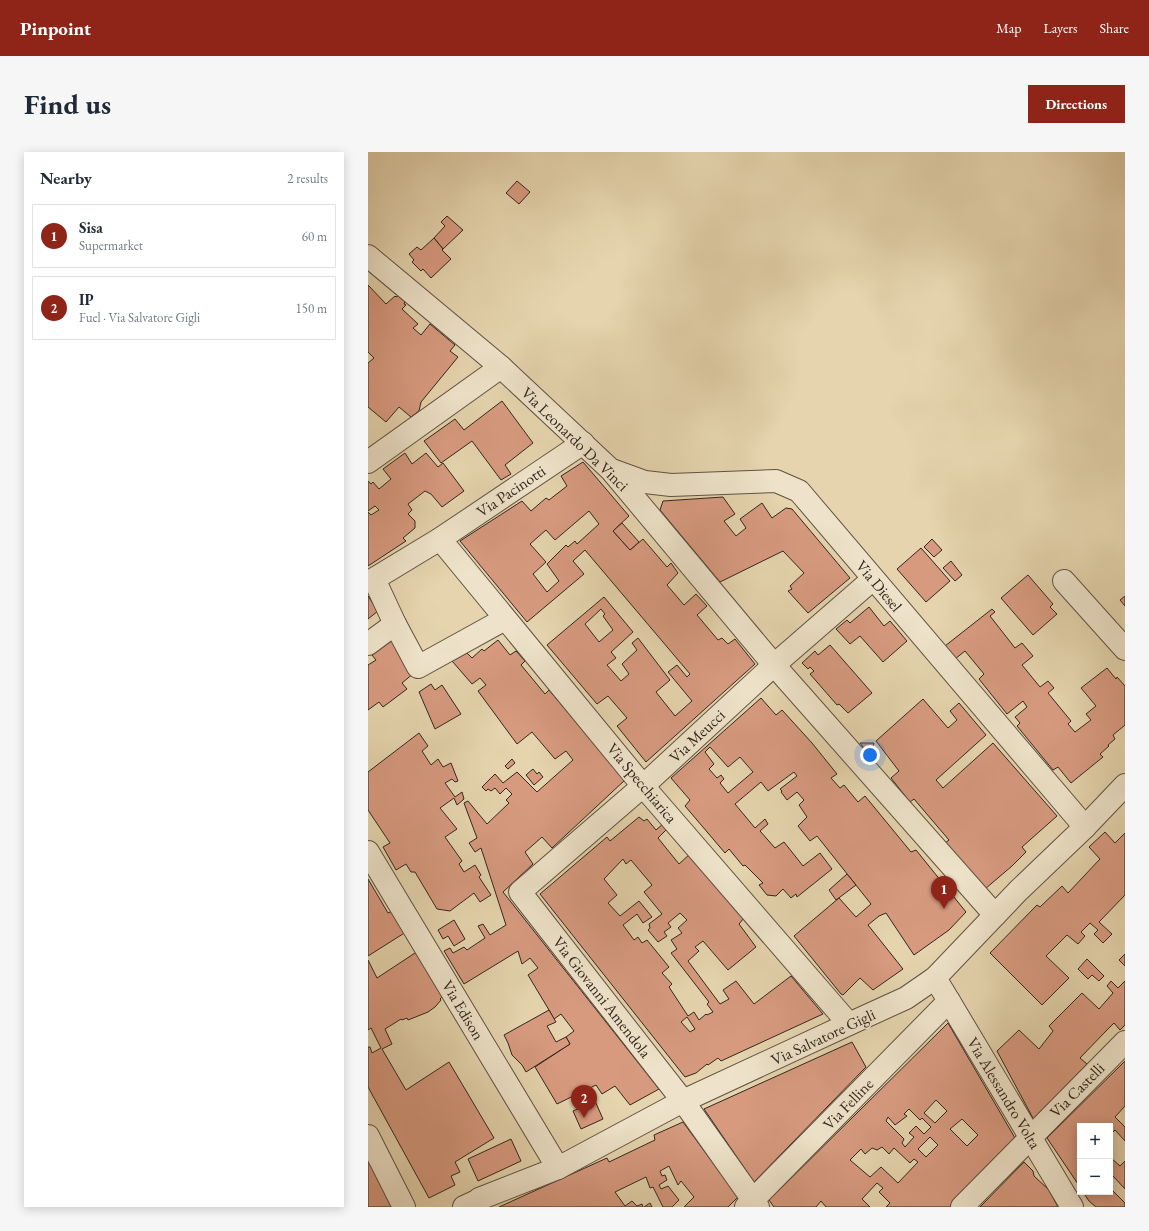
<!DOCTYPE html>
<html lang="en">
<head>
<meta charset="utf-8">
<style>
	:root { --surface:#fff; --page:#f6f6f7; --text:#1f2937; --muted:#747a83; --line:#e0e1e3; --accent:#8f2418 }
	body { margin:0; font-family:"EB Garamond",serif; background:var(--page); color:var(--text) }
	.controls { position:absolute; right:12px; bottom:12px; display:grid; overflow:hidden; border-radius:0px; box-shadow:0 2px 10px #0003 }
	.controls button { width:36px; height:36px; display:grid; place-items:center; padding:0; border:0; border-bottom:1px solid var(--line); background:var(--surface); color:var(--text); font:20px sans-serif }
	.you { position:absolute; left:502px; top:603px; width:14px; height:14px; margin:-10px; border:3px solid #fff; border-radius:50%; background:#1a73e8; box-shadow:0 0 0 6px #1a73e833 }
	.badge { display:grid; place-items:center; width:26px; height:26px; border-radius:50%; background:var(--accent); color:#fff; font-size:13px; font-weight:700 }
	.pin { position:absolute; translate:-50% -33px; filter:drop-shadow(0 1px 2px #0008) }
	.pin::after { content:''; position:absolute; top:21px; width:14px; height:12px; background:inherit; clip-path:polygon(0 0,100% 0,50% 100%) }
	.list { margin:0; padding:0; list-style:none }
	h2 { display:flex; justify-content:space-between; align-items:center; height:52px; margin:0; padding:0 16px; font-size:17px }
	h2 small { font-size:13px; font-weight:400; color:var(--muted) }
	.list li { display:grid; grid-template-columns:26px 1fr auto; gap:12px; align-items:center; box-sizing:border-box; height:64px; margin:0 8px 8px; padding:0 8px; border:1px solid var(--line); border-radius:0px }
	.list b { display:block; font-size:15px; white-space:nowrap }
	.list p { margin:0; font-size:13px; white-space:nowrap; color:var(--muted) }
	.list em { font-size:13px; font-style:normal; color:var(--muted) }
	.map { position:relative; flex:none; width:757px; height:1055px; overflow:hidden; border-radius:0px }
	header { display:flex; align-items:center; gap:24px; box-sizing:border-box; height:56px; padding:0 20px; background:var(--accent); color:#fff }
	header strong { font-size:19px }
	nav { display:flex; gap:22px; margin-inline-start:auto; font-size:14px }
	.intro { display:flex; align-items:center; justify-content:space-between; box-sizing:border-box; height:96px; padding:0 24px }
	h1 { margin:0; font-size:28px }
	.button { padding:10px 18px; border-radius:0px; background:var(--accent); color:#fff; font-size:14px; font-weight:700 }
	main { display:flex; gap:24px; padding:0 24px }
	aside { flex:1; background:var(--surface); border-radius:0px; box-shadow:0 2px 10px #0003 }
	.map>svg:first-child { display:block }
	.building { fill:#d79a7f; stroke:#33261e; fill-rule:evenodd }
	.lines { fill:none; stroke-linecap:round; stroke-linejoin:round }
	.minor-casing { stroke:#605242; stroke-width:24 }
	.tertiary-casing { stroke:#605242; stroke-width:24 }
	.minor { stroke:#eee3ca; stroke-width:22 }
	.tertiary { stroke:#eee3ca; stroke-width:22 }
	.labels { text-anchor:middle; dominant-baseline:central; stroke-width:3.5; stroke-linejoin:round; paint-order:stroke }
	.street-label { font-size:16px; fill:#33261e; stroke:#eee3ca }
</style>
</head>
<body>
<header>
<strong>Pinpoint</strong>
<nav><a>Map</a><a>Layers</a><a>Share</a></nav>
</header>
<div class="intro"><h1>Find us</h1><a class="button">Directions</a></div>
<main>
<aside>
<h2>Nearby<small>2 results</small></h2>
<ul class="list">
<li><span class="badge">1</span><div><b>Sisa</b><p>Supermarket</p></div><em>60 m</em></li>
<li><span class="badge">2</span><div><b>IP</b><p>Fuel · Via Salvatore Gigli</p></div><em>150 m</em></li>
</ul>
</aside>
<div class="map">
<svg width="757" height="1055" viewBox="0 0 757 1055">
	<rect width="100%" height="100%" fill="#e5d4ae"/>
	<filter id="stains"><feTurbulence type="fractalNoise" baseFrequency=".005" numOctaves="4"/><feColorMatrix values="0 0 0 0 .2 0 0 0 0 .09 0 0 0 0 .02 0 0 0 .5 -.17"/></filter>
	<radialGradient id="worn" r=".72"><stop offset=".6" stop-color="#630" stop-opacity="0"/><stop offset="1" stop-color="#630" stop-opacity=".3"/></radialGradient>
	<g class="building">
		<polygon points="149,29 162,40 151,52 138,41"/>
		<polygon points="79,64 95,78 75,97 66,86 77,74 73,70"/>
		<polygon points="66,86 75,97 74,98 83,107 63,126 55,117 53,119 44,110 46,108 41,102 49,95 53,98"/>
		<polygon points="0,133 18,152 27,144 28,145 31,143 37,149 36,152 38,153 34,157 50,172 45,176 53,183 62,172 87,193 82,199 90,205 53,250 51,259 43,265 31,255 18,270 0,255 0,211 6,206 0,200"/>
		<polygon points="134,249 165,291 137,313 143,322 133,328 104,289 73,311 56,289 87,267 96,278"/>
		<polygon points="37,301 44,312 58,301 70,315 75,311 96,339 74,355 63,342 57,339 40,352 44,358 40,362 47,369 47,376 35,386 38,389 0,414 0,360 3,363 11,358 7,354 0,359 0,329 3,332 5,330 11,337 23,327 15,317"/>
		<path d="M215,310L261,364L245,379L262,398L275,387L299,415L303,411L310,421L299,433L316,453L328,442L339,454L329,463L350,488L354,486L360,492L367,487L387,512L278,610L249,574L259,566L240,544L229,552L179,493L236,445L265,480L243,500L248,506L239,513L253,529L261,522L254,512L269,498L264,491L270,486L302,528L288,540L307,564L324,549L300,520L309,513L319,525L322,522L217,398L205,409L216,422L159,470L92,389L154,349L163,359L178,346L181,348L199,334L193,324ZM221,359L231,372L209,392L207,389L200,395L198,393L179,412L191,429L179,440L165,422L178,410L162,392L178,378L187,388ZM233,457L237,462L235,464L245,478L231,490L217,472Z"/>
		<polygon points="355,345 367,362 356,369 368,384 378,376 372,367 394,351 404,366 418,356 424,357 482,426 440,461 420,439 424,437 422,434 436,421 415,399 352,430 292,358 295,349"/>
		<polygon points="254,371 271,390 262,398 245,379"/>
		<polygon points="564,387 574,398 566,405 556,395"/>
		<polygon points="553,396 582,429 558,450 529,417"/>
		<polygon points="583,409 594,423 587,429 575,416"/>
		<polygon points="660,423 685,452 682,455 689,462 665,483 633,446"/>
		<polygon points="0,444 10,459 0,467"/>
		<polygon points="757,444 757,454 752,448"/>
		<polygon points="501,455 516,474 522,469 539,489 515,510 492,484 482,492 468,477 479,468 482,471"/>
		<polygon points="624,457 627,460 622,464 647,496 654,491 665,504 654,513 672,535 680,529 686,536 680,541 703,569 700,572 707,580 723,568 718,562 728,554 713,536 739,516 748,527 749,525 757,534 757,573 745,583 747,587 740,593 741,594 732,602 735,605 703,631 690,615 685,618 649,574 652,571 647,565 659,555 655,549 639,562 611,527 616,522 597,499 587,507 577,494"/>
		<polygon points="27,486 46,521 34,531 39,537 15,555 11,550 0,558 0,513 8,508 4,503"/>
		<polygon points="130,488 142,503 148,499 157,509 153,513 177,542 181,538 257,628 184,696 174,685 157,700 165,712 135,740 291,937 262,953 247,934 234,942 228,933 189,952 167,915 202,892 198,885 206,879 193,862 186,867 181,858 160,823 170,816 162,806 154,812 150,799 96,832 76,799 82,796 85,801 96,795 99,798 117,786 110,774 115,772 122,783 138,773 113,696 107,700 101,691 109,686 96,651 100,649 119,672 141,651 138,648 144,642 138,636 132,642 127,636 123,639 120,637 118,639 114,635 127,622 135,631 149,620 169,640 205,608 198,599 187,607 164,580 149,592 110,539 118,533 112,526 104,532 84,509 99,501 104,506 114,497 116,499"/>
		<polygon points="462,493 504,541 480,561 471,552 469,553 442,522 446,519 442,515 440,517 434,511 447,499 450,503"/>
		<polygon points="63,532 67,538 74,533 93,562 67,577 51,540"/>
		<path d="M393,546L408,563L414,558L444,591L469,622L463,626L472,636L476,633L490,650L497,644L543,700L548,698L598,760L581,778L546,803L518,761L511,764L500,773L535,817L505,838L492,826L475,843L473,842L426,784L471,746L488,765L503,752L449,684L442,689L430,674L439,665L431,653L436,648L429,640L419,648L413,640L414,639L412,637L429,624L426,620L400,639L393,630L367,652L387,676L397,667L400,672L392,679L407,696L416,690L435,714L452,701L464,717L429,745L428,742L423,746L415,737L408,744L399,743L391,733L395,731L377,713L375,714L361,697L357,701L317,654L322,648L303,626ZM342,595L360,615L372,605L385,620L360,641L352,631L356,627L353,623L349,626L341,617L346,612L337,600Z"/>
		<polygon points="555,547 580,576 589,568 582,559 591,551 618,583 568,628 575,636 625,591 689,664 654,695 658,700 644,714 617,737 577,691 581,688 546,647 542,650 523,626 531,619 508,589"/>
		<polygon points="51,581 60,594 54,599 63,613 70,607 75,615 83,611 90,629 87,630 84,627 77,631 87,645 94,640 96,647 89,653 86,646 72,656 89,677 77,685 94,709 91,712 96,720 107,713 113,723 111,725 123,743 112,750 106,741 82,759 69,757 47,720 43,720 38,712 28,718 15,695 22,691 0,658 0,620"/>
		<polygon points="492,591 506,591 503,602 500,602"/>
		<polygon points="144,607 147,611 140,617 137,614"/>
		<polygon points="165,617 169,622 171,620 175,625 166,633 158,623"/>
		<path d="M271,665L276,669L279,667L288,678L296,671L300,676L290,686L311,712L323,701L376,766L371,772L388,795L360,818L335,789L327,795L331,799L320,809L352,852L361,847L355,838L368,829L386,852L423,824L455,862L353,909L350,906L340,913L339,912L328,921L317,925L172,742L239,685L242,689ZM255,707L258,712L263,708L284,733L276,740L294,762L281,772L282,776L280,778L290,790L299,784L296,780L303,775L300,771L312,761L319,768L310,776L314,781L303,788L309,797L303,801L341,850L339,852L345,860L339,863L338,862L331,868L326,860L320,864L301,835L304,832L294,821L301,815L279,788L274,791L270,785L266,788L255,773L269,762L275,771L284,765L271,749L252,764L240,751L249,743L236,727ZM319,865L327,877L322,880L313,870Z"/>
		<polygon points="737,680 747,691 757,681 757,743 731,770 744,782 735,791 726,782 730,778 722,771 713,780 717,784 710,792 699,783 678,804 701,826 674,853 622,801 669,753 672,755 694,734 700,741 732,707 721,695"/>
		<polygon points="479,722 488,733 468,748 461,738"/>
		<polygon points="0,727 20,761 25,759 38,780 0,804"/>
		<polygon points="86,768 97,787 86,794 80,784 75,787 70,778"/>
		<polygon points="50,799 75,844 72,847 73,848 67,855 60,860 40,868 39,866 34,868 33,867 17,877 24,892 14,897 38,938 81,910 126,986 87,1010 92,1020 83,1024 87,1033 61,1046 0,935 0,895 2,895 4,901 13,896 3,876 0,878 0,808 9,826"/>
		<polygon points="757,802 757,814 751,808"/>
		<polygon points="719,807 736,824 731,829 724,823 720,827 710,817"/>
		<polygon points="743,829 750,836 757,829 757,873 752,878 746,871 738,879 712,906 719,912 666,968 629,899 651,878 671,897 685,879 681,874 714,841 731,857 745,841 739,834"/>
		<polygon points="181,858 188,870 179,874 188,890 198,885 202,892 158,920 154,913 144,903 140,891 136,883"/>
		<path d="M580,871L647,986L589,1048L583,1055H518L522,1051L511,1040L515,1036L509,1031L494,1047L502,1055H458L453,1049L448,1055H406L401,1048ZM568,948L579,959L567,971L556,961ZM541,957L552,968L554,966L563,975L556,982L548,974L541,981L546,985L537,995L534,991L536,987L518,969L520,965L527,973L539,964L536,962ZM594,967L610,983L599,994L582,977ZM562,985L570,993L558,1005L550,997ZM514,995L521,1002L526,996L542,1011L546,1007L550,1010L530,1031L513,1015L502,1025L482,1008L493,997L497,1002L504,996L509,998Z"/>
		<polygon points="484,890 498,915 386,1030 336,957"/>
		<polygon points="757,909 757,954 747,965 757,975 757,989 747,978 742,983 742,974 712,974 712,1035 679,986"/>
		<polygon points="227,949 235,967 213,977 205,959"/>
		<polygon points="315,970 370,1045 360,1055 316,1055 326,1045 313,1029 310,1033 301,1014 292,1019 294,1024 297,1023 299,1028 291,1033 293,1037 300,1034 311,1048 304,1055 295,1055 285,1035 282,1036 278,1025 247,1040 257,1054 264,1049 269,1054 274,1052 275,1055 131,1055 239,1006 241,1010 287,988 286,983"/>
		<polygon points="143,987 153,1009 110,1029 100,1007"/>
		<polygon points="0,991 35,1055 0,1055"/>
		<polygon points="743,1006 752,1014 757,1009 757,1037 745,1024 742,1027"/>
		<polygon points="656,1010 665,1019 666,1024 681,1038 690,1055 612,1055"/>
		<polygon points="742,1036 757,1051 757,1055 728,1055 721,1049 715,1040 742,1040"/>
		<polygon points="282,1051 284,1055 276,1055"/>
	</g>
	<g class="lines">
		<g class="minor-casing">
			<g id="minor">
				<polyline points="0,104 133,215 243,318 406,513 627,763"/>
				<polyline points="0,310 133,215"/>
				<polyline points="244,318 277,330 303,333 408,329 431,339 717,675"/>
				<polyline points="72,387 275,634 481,872"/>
				<polyline points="696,429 757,497"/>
				<polyline points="137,467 50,515 27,472 6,427 72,387 215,291"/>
				<polyline points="0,492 27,472"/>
				<polyline points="0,700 190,1016"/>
				<polyline points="567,826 581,849 704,1055"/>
				<polyline points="0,984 36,1055"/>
				<polyline points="378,1055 581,849"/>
				<polyline points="390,1055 315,949 152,740 275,634 406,513 505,427"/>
				<polyline points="594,1055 757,890"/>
			</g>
		</g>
		<g class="tertiary-casing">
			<polyline id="tertiary" points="96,1055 109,1049 111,1047 190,1016 315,949 481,872 538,846 567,826 650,739 717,675 757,633"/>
		</g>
		<use href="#minor" class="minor"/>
		<use href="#tertiary" class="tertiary"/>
	</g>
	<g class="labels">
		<g class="street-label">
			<text transform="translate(207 287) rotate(44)">Via Leonardo Da Vinci</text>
			<text transform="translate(143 339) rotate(-34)">Via Pacinotti</text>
			<text transform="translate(511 434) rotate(50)">Via Diesel</text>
			<text transform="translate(329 584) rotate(-43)">Via Meucci</text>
			<text transform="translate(274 631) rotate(50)">Via Specchiarica</text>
			<text transform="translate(234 845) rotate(52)">Via Giovanni Amendola</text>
			<text transform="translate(95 858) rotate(59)">Via Edison</text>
			<text transform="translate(455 885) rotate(-25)">Via Salvatore Gigli</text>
			<text transform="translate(709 938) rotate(-45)">Via Castelli</text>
			<text transform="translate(636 941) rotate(59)">Via Alessandro Volta</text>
			<text transform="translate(480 952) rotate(-46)">Via Felline</text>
		</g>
	</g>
	<rect width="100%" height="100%" filter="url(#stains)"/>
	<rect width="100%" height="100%" fill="url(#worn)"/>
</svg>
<div class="controls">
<button>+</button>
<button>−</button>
</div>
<div class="you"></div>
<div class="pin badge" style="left:576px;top:757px">1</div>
<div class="pin badge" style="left:216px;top:966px">2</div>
</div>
</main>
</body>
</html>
